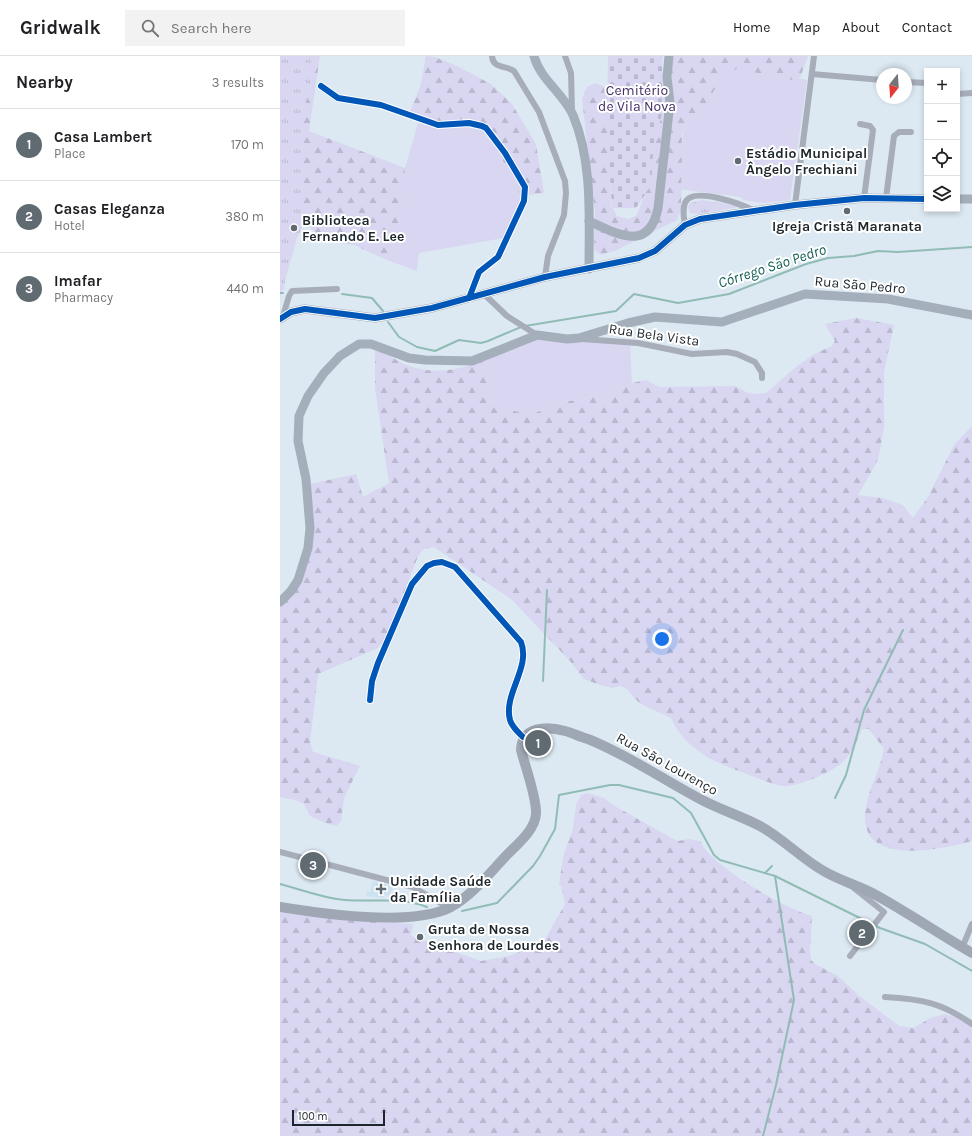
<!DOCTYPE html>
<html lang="en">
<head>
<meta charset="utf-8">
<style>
	:root { --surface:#fff; --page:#f2f2f2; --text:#202124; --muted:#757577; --line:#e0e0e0; --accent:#606a71 }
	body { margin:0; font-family:Karla,sans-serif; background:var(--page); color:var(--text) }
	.controls { position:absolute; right:12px; top:12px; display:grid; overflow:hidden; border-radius:0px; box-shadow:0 2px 6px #0003 }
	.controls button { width:36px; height:36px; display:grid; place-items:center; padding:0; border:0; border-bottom:1px solid var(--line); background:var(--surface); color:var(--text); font:20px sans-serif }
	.compass { position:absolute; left:596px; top:12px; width:36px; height:36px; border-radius:50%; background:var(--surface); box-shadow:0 2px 6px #0003; rotate:197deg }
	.scale { position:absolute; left:12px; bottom:10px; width:93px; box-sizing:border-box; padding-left:4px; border:2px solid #1d262b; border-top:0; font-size:11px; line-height:14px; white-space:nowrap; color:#1d262b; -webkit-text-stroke:3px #fff; paint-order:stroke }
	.you { position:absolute; left:382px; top:583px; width:14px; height:14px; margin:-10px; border:3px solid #fff; border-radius:50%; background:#1a73e8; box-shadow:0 0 0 6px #1a73e833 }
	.badge { display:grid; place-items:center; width:26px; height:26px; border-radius:50%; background:var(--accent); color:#fff; font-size:13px; font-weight:700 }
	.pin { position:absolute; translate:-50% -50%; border:2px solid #fff; box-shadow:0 1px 4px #0006 }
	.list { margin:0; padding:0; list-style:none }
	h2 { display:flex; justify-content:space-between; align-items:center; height:52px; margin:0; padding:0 16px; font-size:17px }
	h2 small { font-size:13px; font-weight:400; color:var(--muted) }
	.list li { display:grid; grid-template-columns:26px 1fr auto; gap:12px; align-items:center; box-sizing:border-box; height:72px; padding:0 16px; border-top:1px solid var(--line) }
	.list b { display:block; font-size:15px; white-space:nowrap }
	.list p { margin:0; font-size:13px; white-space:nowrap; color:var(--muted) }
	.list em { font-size:13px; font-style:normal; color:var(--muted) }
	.icon { flex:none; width:22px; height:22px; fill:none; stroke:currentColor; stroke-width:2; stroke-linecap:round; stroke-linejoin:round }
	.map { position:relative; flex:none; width:692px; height:1080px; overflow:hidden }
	header { display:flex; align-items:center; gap:24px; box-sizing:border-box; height:56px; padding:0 20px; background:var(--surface); border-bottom:1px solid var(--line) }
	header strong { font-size:19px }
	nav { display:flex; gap:22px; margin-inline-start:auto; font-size:14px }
	.search { width:280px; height:36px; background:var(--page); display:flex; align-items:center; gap:10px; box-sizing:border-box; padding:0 14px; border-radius:0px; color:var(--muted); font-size:15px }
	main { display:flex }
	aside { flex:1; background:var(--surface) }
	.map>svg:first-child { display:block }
	.built { fill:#cce2f1 }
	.grass { fill:#d8d6f1 }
	.forest { fill:url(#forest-firs) }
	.cemetery { fill:url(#cemetery-stones) }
	.park { fill:url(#park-tufts) }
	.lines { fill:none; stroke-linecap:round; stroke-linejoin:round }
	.stream { stroke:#90bcb5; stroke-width:2 }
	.street { stroke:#a7aeba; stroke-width:6 }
	.secondary { stroke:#a5aebb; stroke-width:9 }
	.primary { stroke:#9fa7b4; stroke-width:10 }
	.cycleway-casing { stroke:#fff; stroke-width:8 }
	.cycleway { stroke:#0057b8; stroke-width:6 }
	.poi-dot { fill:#606a71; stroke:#fff; stroke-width:1.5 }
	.labels { text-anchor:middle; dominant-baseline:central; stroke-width:4; stroke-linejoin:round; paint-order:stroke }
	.park-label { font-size:14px; fill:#432e64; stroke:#fff }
	.poi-label { font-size:14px; font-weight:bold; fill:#1d262b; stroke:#fff; text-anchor:start }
	.street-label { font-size:14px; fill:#1d262b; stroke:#fff }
	.water-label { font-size:15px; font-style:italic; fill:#145f53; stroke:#fff }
</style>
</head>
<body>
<header>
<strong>Gridwalk</strong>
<div class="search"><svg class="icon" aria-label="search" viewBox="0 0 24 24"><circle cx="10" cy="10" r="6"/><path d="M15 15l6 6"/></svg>Search here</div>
<nav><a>Home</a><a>Map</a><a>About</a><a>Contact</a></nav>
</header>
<main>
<aside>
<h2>Nearby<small>3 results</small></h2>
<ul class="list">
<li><span class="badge">1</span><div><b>Casa Lambert</b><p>Place</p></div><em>170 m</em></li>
<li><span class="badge">2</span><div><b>Casas Eleganza</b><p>Hotel</p></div><em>380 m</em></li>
<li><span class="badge">3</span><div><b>Imafar</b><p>Pharmacy</p></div><em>440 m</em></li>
</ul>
</aside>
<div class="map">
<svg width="692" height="1080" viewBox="0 0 692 1080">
	<defs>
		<pattern id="forest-firs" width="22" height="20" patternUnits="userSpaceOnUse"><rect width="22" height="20" fill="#d8d6f1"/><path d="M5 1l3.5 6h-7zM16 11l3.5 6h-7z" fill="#b9b8cf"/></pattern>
		<pattern id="cemetery-stones" width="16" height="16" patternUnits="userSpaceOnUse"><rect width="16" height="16" fill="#d8d6f1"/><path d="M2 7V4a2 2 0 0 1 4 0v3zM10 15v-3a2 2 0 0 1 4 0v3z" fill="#b9b8cf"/></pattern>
		<pattern id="park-tufts" width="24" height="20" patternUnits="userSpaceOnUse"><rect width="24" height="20" fill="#d8d6f1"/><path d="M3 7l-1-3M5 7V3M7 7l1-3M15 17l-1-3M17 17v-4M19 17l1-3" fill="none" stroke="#b9b8cf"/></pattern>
	</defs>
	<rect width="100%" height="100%" fill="#dce9f2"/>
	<polygon class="built" points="93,825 113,830 110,840 104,839 103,842 86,840 87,835 90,836"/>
	<g class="grass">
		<polygon points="447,10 527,24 510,144 484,147 463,144 461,141 398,133 403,77"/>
		<path d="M138,67C153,70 171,65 185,69C216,78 233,123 244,149L229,181L139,197L137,215L107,204L116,185L125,112Z"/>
		<path d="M259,280L350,288L352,327L320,340L284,346L247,360C232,351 230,357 216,354L202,305Z"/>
	</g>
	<g class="forest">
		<polygon points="0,0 40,0 29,75 125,112 116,185 107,204 74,189 46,185 40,182 27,168 20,164 7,202 4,234 0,234"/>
		<path d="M146,0L155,1L175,9L211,28L232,48L256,88L264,137L240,140C231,117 211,75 185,69C181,69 176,70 172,70C158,71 143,70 131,62L130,56L141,28Z"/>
		<polygon points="392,0 528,0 520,22 513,24 457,13 442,19 428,46 402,77 401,154 397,164 337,194 321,199 314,194 315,156 302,43 307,31 315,27 323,30 328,42 331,149 337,160 348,163 356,160 362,146 378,53 380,47 392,38"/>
		<path d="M576,262L614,269L604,316V371L600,394L597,406L578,439L602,442L623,449L633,462L648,441L674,389L692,370V785C663,793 583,811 585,760C586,736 600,716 604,693L589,673H582C577,685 573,696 564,705C555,715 516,732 502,730C486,727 471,719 456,714C428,704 403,689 391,662C375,653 357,651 348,633L340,630L332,632L317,628L304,623L290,605L231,543L154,491L144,493L138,500L109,577L98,592L38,618L30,686L33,696L80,710L64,742L61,765L57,770L48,768L30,760L24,748L15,744L0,741V549L25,511L30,428L76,418L83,441L109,427L95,332V290C104,296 114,303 124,308C149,319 178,315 202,305L216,354C230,357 232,351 247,360L284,346L320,340L352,327L366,324L379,331L455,330L468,337L477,338L486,337L516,311L534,298L552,290L555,285L545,268Z"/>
		<path d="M308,737L324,742L333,749L397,785L409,783L420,785C431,810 505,853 532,860L530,896L531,904L535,908L558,920L578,939L619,970L634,972L650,962L665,958L680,962L692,969V1080H0V855L73,864L133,868L131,880L201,905L229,900L263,887L285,848L281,829H279L283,801L293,773L296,749L301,739Z"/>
	</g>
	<polygon class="cemetery" points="328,0 383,0 382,13 385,44 373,96 371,129 356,152 332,152 327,74"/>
	<g class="park">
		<polygon points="0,0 32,0 24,67 23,170 17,182 0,242"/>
		<polygon points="422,144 459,150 460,151 418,158 410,157 408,151 410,147"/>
	</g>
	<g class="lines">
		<g class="stream">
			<polyline points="0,237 3,237"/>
			<polyline points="62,238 92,242 103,255"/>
			<polyline points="108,266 119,281 137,291 155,295 179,284 201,287 208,285 241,271"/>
			<polyline points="245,270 336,255 354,238 398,247 449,238 526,208 548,202 574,200 598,195 618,196 692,191"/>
			<polyline points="263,625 267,534"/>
			<polyline points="555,742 566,719 584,654 623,574"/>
			<polyline points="485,817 492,810"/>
			<path d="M0,828C19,833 38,840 57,843C87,848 118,839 147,851"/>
			<polyline points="182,855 217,847 253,810 260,800 275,773 279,739 330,729 339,729 393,742 411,757 434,799 440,804 495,820 600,872 645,888 692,915"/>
			<polyline points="483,1080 496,1029 514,944 495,820"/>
		</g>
		<g class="street">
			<path d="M212,0C213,13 225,9 234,15L259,56L285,125L286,137L284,159L268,200L265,221"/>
			<polyline points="285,0 291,17 292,55"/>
			<polyline points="532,18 602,24"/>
			<polyline points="626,26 647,27"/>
			<polyline points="41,30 58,42 101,49 158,69 189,67 202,70 206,72 225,97 245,131 244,145 218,201 199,216 189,242"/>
			<polyline points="677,38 692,37"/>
			<polyline points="580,68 590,70 593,74 584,142"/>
			<polyline points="606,142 614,80 619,76 631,76"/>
			<polyline points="515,149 534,0"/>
			<path d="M405,169C404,163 402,154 405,147C412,129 463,149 475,155"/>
			<polyline points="205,239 227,260 257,279"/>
			<polyline points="3,260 9,240 12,235 57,233"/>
			<polyline points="302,283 358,287 412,298 447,296 457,298 475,306 482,317 482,322"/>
			<path d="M90,644L92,625L98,607L132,528L147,510L154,507L162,506L175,511L241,586C251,612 223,638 230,664C232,671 238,676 243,681"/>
			<polyline points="0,796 133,831 169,852"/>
			<polyline points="133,831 138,822"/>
			<polyline points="682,892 692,868"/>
			<polyline points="570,900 604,856 575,833"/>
			<path d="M605,941C642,943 662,947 692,968"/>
		</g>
		<g class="secondary">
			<path d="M254,0C260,23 283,37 293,59C313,107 309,162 309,213"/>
			<polyline points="677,143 692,143"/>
			<path d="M309,165C337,178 369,197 378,152L390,47L387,21L389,0"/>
			<polyline points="0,263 11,256 25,253 95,262 152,252 265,221 359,202 375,195 405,169 420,163 515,149 584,142 647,143"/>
			<polyline points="0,546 11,535 18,524 28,492 30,472 26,423 18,385 19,360 28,340 44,317 60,300 79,288 91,288 129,302 145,304 192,305 257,279 287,283 299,282 348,267 375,261 442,266 525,238 608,243 692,259"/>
		</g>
		<path class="primary" d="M0,851C43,858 133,871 171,851C192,839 208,819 224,802C235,790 255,775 256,758C257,742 245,710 241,694C242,670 267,670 285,675C293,677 300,681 308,683C348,699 384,724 422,744C441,754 461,760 480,770C502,782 520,801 542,814C558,824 577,829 594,838C627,856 659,878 692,897"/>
		<g class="cycleway-casing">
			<g id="cycleway">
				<polyline points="41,30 58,42 101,49 158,69 189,67 202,70 206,72 225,97 245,131 244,145 218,201 199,216 189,242"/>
				<polyline points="0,263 11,256 25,253 95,262 152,252 265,221 359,202 375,195 405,169 420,163 515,149 584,142 647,143"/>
				<path d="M90,644L92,625L98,607L132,528L147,510L154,507L162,506L175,511L241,586C251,612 223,638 230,664C232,671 238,676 243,681"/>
			</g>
		</g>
		<use href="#cycleway" class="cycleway"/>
	</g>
	<g class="poi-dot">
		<circle cx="458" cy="105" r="4"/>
		<circle cx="567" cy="155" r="4"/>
		<circle cx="14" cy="172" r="4"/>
		<path d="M99 827h4v4h4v4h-4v4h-4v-4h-4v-4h4z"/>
		<circle cx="140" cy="881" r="4"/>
	</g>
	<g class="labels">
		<g class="park-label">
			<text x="357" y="34">Cemitério<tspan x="357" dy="16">de Vila Nova</tspan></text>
		</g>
		<g class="poi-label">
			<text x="466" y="97">Estádio Municipal<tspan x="466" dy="16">Ângelo Frechiani</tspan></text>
			<text x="22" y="164">Biblioteca<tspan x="22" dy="16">Fernando E. Lee</tspan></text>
			<text x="567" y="170" text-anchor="middle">Igreja Cristã Maranata</text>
			<text x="110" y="825">Unidade Saúde<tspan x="110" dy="16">da Família</tspan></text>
			<text x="148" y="873">Gruta de Nossa<tspan x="148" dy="16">Senhora de Lourdes</tspan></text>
		</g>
		<g class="street-label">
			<text transform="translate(580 229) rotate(5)">Rua São Pedro</text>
			<text transform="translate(374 279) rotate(8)">Rua Bela Vista</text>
			<text transform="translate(387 708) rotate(29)">Rua São Lourenço</text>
		</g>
		<g class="water-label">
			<text transform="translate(492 210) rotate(-18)">Córrego São Pedro</text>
		</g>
	</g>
</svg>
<div class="controls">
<button>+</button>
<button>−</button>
<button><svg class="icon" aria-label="locate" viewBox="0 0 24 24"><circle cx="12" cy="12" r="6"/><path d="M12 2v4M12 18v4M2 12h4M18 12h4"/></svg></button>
<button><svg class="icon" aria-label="layers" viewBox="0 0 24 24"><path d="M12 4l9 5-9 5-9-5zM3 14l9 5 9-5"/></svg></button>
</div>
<svg class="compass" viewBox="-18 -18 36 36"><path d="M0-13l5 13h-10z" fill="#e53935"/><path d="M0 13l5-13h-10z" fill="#757577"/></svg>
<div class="scale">100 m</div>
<div class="you"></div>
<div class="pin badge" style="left:258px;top:687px">1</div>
<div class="pin badge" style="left:582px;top:877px">2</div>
<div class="pin badge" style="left:33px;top:809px">3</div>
</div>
</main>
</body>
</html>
